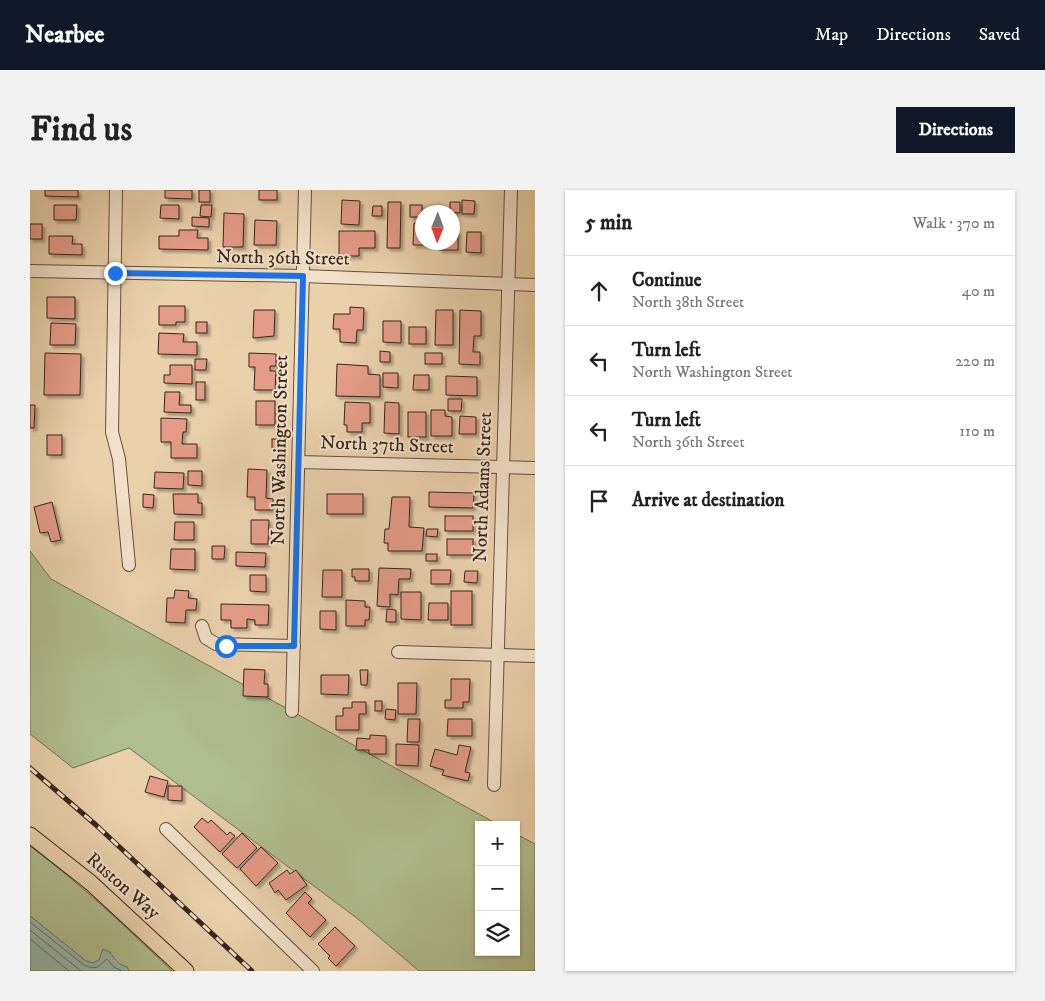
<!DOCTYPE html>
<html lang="en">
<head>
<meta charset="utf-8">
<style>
	:root { --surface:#fff; --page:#f2f2f2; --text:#222; --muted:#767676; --line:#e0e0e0; --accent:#111827 }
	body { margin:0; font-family:"IM FELL DW Pica",serif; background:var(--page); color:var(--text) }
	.controls { position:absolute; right:15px; bottom:15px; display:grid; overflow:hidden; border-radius:0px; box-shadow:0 1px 4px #0004 }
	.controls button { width:45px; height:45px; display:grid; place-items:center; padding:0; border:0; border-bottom:1px solid var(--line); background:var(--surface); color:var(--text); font:25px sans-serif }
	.compass { position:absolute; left:385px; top:15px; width:45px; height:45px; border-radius:50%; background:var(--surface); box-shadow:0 1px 4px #0004; rotate:181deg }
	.stop { position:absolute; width:15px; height:15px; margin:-11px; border:4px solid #1a73e8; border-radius:50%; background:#fff }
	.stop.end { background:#1a73e8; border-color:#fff; box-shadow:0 1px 5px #0008 }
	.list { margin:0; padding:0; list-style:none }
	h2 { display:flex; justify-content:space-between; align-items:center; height:65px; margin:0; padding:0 20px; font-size:21px }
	h2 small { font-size:16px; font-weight:400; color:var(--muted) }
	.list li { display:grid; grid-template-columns:32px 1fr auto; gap:15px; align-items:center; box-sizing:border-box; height:70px; padding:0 20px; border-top:1px solid var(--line) }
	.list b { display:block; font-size:19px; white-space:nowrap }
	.list p { margin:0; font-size:16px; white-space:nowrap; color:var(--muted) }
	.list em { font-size:16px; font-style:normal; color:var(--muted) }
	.icon { flex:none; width:28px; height:28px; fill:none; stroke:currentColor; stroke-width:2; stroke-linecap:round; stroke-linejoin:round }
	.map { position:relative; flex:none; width:505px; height:781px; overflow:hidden; border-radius:0px }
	header { display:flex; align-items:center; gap:30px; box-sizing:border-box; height:70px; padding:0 25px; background:var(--accent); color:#fff }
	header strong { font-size:24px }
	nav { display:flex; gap:28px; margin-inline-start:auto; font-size:18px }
	.intro { display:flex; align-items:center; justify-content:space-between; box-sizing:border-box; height:120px; padding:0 30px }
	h1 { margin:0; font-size:35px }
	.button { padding:12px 22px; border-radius:0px; background:var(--accent); color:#fff; font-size:18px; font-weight:700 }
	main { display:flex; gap:30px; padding:0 30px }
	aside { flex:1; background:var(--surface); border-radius:0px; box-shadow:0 1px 4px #0004 }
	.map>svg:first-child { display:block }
	.green { fill:#b0bd8d; stroke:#747254 }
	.water { fill:#97b7ab; stroke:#717d72 }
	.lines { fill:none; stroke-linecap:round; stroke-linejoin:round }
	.shore { stroke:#676e64; stroke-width:1 }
	.building { fill:#e59c86; stroke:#37261c; filter:url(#shadow) }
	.minor-casing { stroke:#645140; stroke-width:14 }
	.major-casing { stroke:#37261c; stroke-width:17 }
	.minor { stroke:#f1e1c8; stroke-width:12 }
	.major { stroke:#e9d1aa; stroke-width:15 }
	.rail-casing { stroke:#37261c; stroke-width:5 }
	.rail { stroke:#f1e1c8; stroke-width:3; stroke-dasharray:9; stroke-linecap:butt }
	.route { stroke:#1a73e8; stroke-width:6 }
	.labels { text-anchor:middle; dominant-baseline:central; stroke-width:4; stroke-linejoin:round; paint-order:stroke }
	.street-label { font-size:19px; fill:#37261c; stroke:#f1e1c8 }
</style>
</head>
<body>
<header>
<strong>Nearbee</strong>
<nav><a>Map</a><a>Directions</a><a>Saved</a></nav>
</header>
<div class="intro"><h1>Find us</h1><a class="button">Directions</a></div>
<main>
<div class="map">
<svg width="505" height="781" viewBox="0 0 505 781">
	<defs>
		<filter id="shadow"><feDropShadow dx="3" dy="3" stdDeviation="1" flood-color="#0004"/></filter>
	</defs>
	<rect width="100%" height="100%" fill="#e9d1aa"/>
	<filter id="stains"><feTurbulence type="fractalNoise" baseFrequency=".004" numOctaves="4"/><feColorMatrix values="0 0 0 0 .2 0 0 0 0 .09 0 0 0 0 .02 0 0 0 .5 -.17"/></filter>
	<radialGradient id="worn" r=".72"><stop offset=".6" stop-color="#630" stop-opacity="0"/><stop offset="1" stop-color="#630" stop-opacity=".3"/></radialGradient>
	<g class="green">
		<polygon points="0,361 21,389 469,635 449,635 449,762 486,762 486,644 505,654 505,781 389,781 328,729 99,558 43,578 0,544"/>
		<path d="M0,656C51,694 97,738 142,781H99L97,777L87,774L80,762L73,760L69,770L63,773L56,771L0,726Z"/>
	</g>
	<path class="water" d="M0,726L56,771L63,773L69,770L73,759C86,764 82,772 97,777L99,781H0Z"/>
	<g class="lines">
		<g class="shore">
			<path d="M0,732L54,775C68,781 68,776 77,769L84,777L92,781"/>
			<polyline points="0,740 51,781"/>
			<polyline points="0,749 39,781"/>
		</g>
	</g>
	<g class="building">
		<polygon points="15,0 48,0 48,7 15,6"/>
		<polygon points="135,0 162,0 162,9 135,8"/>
		<rect x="169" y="0" width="11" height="12"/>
		<rect x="229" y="0" width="18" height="10"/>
		<polygon points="312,10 330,11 329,35 311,34"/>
		<polygon points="432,10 445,11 444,24 432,24"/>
		<polygon points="358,12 371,12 370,58 357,58"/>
		<polygon points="420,12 430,12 430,23 420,22"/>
		<polygon points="24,15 47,15 46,30 24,30"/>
		<polygon points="131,15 149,15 149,29 130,28"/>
		<polygon points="171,15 182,15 181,27 170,26"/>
		<rect x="380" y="15" width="12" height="12"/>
		<polygon points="343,16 352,16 352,26 342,26"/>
		<polygon points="194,23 214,24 213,57 193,57"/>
		<polygon points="162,27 179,28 179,37 162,36"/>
		<polygon points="225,30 247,31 246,55 224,55"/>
		<polygon points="384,33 392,33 392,52 401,52 401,55 383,55"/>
		<rect x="0" y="34" width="12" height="15"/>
		<polygon points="149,40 168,40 167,48 178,48 178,60 129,59 129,46 149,46"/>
		<polygon points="309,41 345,41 345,58 329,58 329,66 309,66"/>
		<polygon points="422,41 428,41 428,60 409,60 409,52 422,52"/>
		<polygon points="437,42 451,42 451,63 436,62"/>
		<polygon points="19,46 43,46 42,54 52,54 52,65 19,64"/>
		<polygon points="17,107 45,107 45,129 17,128"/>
		<polygon points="129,116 155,116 155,132 146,132 146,135 129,135"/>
		<polygon points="320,117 334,118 333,140 327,140 326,153 310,152 310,139 303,139 304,124 320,124"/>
		<polygon points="224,120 245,120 244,146 223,148"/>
		<polygon points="406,120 423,120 423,155 405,155"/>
		<polygon points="430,120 451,121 451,146 444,146 443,162 450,162 450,175 429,174"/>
		<polygon points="353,131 371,131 371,153 353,152"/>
		<rect x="166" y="132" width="11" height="11"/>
		<polygon points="21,133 46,134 45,155 20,155"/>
		<rect x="379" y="137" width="17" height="17"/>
		<polygon points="129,143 154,144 153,152 167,152 167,165 128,164"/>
		<polygon points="350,161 360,162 360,172 350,172"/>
		<polygon points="15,163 51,164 50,205 14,205"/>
		<polygon points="219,163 246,164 246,176 240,176 240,181 246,181 245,200 224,200 225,177 219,177"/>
		<rect x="395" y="163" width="17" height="11"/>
		<polygon points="165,169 177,169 176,180 165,180"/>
		<polygon points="307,174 338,176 338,184 350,185 350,207 306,206"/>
		<polygon points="140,175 162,175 162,194 134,193 134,185 140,185"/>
		<polygon points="353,183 368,183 368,198 353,197"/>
		<polygon points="384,185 399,185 399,200 383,200"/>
		<polygon points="416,186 447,187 447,206 416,205"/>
		<rect x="166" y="192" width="9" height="18"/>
		<polygon points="135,202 150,202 149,215 161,215 161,223 134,222"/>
		<polygon points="418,209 432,209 431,221 418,221"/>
		<rect x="226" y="211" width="19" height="24"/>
		<polygon points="315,212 340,213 340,233 332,233 332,242 317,242 317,235 314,235"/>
		<polygon points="355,212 369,213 369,244 354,243"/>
		<polygon points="0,215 5,215 4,238 0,238"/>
		<polygon points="401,220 415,220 415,226 422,227 422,246 401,246"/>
		<rect x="378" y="222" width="18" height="25"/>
		<polygon points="430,226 446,227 446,244 429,244"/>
		<polygon points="131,228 157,229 156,242 153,242 152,254 167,254 167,268 141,268 141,252 131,252"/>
		<rect x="17" y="245" width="15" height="20"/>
		<rect x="242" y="249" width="10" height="9"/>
		<polygon points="218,279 237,280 236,308 243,309 243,320 225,320 225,307 217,307"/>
		<polygon points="158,281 172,281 172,296 158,295"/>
		<polygon points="125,282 154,283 153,299 124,298"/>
		<polygon points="399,302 444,303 443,318 399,317"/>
		<polygon points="113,304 124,305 123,318 113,317"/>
		<polygon points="143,304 168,304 168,313 172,313 172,325 144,324"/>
		<rect x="297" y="304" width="36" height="20"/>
		<polygon points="362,307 380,307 379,337 394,338 392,361 358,361 358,353 354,353 355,339 359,339"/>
		<polygon points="22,312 31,350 21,352 18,342 10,343 4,317"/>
		<rect x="415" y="326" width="28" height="15"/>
		<polygon points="221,330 239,330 238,354 221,354"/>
		<polygon points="145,332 164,332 164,350 144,350"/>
		<polygon points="397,339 408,339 407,347 396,346"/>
		<rect x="417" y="349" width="26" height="16"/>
		<polygon points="182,356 195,356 194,369 182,369"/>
		<polygon points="141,359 165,359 165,380 140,379"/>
		<polygon points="206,362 236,363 235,377 206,376"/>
		<rect x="396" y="364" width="11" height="7"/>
		<polygon points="349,378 381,379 380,389 369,389 368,405 360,404 360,417 347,416"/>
		<polygon points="322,379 339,379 339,391 325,391 325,387 322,387"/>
		<polygon points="293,380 312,380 312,407 292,407"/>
		<polygon points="401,380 421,380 420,394 401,394"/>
		<polygon points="435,381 448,381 447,393 434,392"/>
		<polygon points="220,385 236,385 236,402 220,401"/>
		<polygon points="145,400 159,401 158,408 167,409 166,420 156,420 155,433 136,432 137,408 144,408"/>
		<rect x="421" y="401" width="21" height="34"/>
		<polygon points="371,402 391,402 391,430 371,429"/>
		<polygon points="316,410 335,411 335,417 340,417 339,430 335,430 335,436 316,436"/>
		<polygon points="399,413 418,413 418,430 398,430"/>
		<polygon points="191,414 239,415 238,435 225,435 225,430 217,429 217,438 201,438 201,430 191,430"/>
		<polygon points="357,419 366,420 366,432 356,432"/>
		<polygon points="290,421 306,421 306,440 290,439"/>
		<polygon points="214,479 235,480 234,494 238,494 238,507 213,506"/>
		<polygon points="330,480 338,480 337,495 331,495"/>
		<polygon points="291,485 319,485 318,505 291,504"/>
		<polygon points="421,489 440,489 439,512 433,512 433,518 415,518 415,510 421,510"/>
		<polygon points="368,493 387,493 386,524 368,524"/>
		<rect x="345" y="511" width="7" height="10"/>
		<polygon points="322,512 336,512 336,524 329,524 329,540 306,540 306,526 313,526 313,518 322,518"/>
		<polygon points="356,519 366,520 365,530 355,529"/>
		<polygon points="378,529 390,529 389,552 377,552"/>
		<polygon points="418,529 442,529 442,546 417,546"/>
		<polygon points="340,545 356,546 356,564 339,564 339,560 326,560 327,548 340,549"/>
		<polygon points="366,554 389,555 388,576 366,575"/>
		<polygon points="429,555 441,557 435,582 440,583 438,591 412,585 414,580 400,576 405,559 427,565"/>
		<polygon points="120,586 138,591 134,607 115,602"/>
		<polygon points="138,596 152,596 152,611 138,610"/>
		<polygon points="172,628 178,633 181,630 197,645 200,642 205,646 190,662 164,637"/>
		<polygon points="212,643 227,658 207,678 192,664"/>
		<polygon points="231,657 248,673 226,696 210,679"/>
		<polygon points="257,680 260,684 266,680 277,695 256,710 248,700 245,703 239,693"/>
		<polygon points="275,702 282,709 278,713 296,730 280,747 256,723"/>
		<polygon points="305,737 325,756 306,776 298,768 300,766 288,754"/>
	</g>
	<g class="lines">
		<g class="minor-casing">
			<g id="minor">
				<polyline points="86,0 82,242 89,269 99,375"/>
				<polyline points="0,81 273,86 505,95"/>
				<polyline points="268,272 505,278"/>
				<polyline points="172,436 176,448 186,454 264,456"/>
				<polyline points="368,462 505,466"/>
				<polyline points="262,521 275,0"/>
				<polyline points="464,595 481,0"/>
				<polyline points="136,639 283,781"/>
			</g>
		</g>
		<g class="major-casing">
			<polyline id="major" points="0,645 61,693 156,781"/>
		</g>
		<use href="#minor" class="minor"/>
		<use href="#major" class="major"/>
		<g class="rail-casing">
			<polyline id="rail" points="0,578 66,635 222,781"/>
		</g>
		<use href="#rail" class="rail"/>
	</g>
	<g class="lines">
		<polyline class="route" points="85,83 273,86 264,456 196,456"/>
	</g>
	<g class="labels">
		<g class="street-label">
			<text transform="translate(253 68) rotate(1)">North 36th Street</text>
			<text transform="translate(357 255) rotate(2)">North 37th Street</text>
			<text transform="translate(250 260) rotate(-89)">North Washington Street</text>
			<text transform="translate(453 297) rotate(-88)">North Adams Street</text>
			<text transform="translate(93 696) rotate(41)">Ruston Way</text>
		</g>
	</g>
	<rect width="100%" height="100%" filter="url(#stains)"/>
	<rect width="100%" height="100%" fill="url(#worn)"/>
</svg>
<div class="controls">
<button>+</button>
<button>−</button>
<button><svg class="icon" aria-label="layers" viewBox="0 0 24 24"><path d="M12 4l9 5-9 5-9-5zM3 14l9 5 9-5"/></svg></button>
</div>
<svg class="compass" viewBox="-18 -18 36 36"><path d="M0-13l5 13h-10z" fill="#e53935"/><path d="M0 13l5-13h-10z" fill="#767676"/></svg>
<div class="stop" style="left:196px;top:456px"></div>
<div class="stop end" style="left:85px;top:83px"></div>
</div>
<aside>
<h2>5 min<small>Walk · 370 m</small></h2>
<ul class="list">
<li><svg class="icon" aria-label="ahead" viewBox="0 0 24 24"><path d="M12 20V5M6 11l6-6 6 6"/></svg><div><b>Continue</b><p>North 38th Street</p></div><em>40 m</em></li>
<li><svg class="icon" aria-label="left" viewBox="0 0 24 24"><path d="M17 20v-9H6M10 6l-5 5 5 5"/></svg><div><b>Turn left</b><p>North Washington Street</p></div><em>220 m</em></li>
<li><svg class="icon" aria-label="left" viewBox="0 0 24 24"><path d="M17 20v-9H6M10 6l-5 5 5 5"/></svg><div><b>Turn left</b><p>North 36th Street</p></div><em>110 m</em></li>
<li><svg class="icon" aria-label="arrive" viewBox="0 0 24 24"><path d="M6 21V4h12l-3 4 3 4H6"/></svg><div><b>Arrive at destination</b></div></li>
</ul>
</aside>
</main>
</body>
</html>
